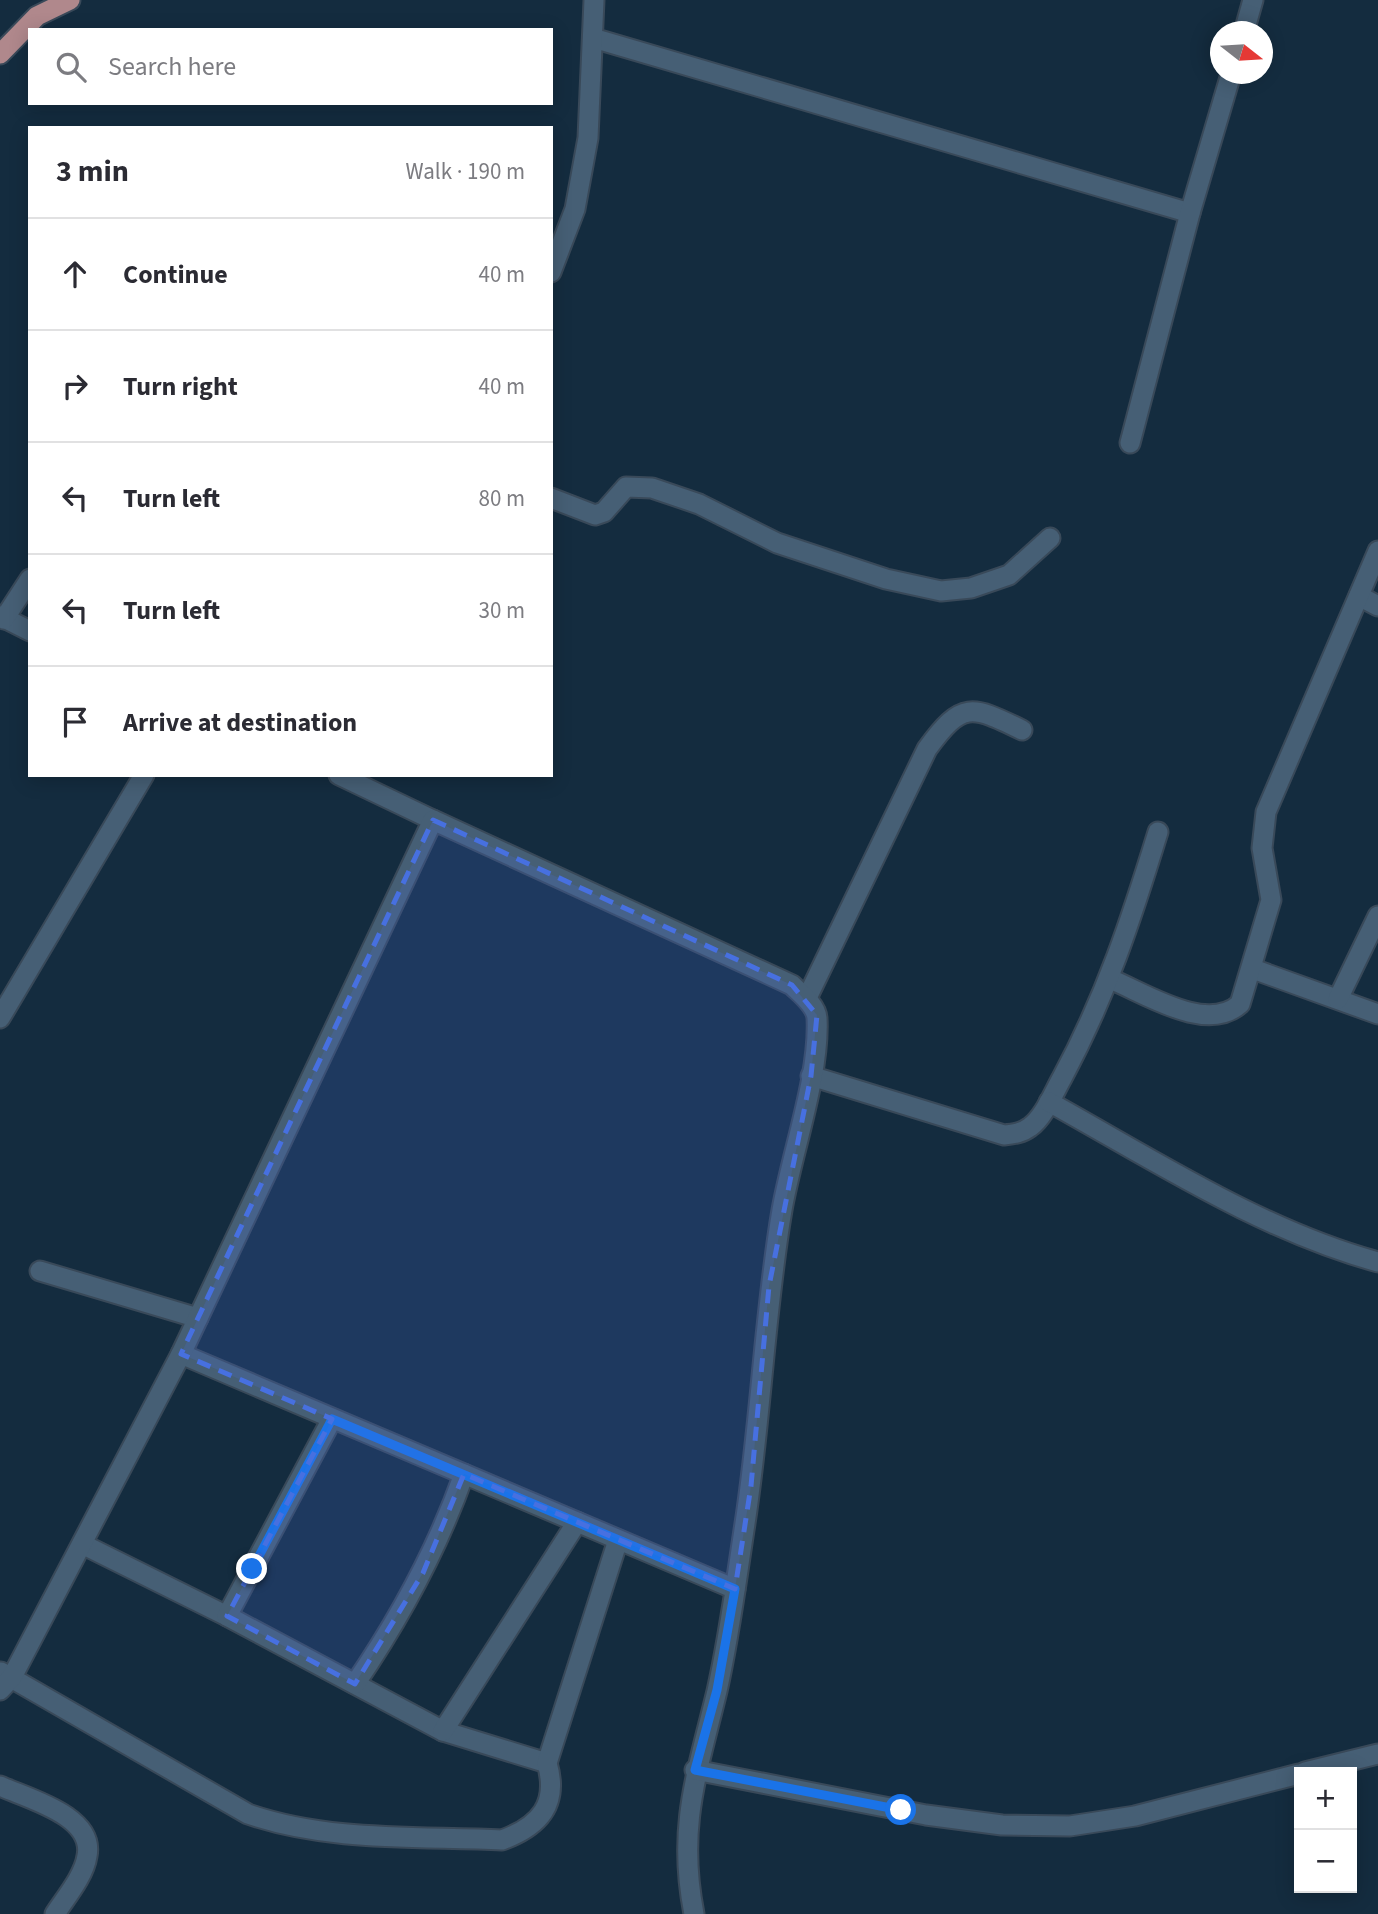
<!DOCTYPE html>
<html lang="en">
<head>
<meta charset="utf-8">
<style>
	:root { --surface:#fff; --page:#f7f7f7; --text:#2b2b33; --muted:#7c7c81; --line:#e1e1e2 }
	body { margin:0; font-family:"Source Sans 3",sans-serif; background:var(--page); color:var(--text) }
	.controls { position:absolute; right:21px; bottom:21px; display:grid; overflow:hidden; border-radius:0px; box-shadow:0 4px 18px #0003 }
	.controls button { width:63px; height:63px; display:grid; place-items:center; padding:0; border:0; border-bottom:2px solid var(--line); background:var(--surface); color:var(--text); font:35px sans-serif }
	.compass { position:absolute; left:1210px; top:21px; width:63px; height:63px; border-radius:50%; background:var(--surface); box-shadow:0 4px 18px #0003; rotate:107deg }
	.stop { position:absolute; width:21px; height:21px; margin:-16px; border:5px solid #1a73e8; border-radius:50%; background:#fff }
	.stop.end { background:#1a73e8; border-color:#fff; box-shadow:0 2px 7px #0008 }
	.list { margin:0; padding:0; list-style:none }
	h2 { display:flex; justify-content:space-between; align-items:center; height:91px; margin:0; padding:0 28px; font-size:30px }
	h2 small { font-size:23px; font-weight:400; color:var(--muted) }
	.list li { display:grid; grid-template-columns:46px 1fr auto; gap:21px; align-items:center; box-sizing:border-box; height:112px; padding:0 28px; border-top:2px solid var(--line) }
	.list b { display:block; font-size:26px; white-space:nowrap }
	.list em { font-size:23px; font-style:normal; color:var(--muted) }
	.icon { flex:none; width:38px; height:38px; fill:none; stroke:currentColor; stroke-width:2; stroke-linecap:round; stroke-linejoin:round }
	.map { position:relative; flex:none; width:1378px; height:1914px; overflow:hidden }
	.search { position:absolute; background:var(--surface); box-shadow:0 4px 18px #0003; left:28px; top:28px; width:525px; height:77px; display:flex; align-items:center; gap:18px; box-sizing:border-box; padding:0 24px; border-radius:0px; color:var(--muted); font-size:26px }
	.panel { position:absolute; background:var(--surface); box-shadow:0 4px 18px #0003; left:28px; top:126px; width:525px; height:651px; border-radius:0px }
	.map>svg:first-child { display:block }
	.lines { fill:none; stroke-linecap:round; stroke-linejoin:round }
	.minor-casing { stroke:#394959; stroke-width:23 }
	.primary-casing { stroke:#394959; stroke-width:23 }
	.minor { stroke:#465f75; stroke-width:19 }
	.primary { stroke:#b0888c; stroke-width:19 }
	.route { stroke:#1a73e8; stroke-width:9 }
	.marked { fill:#4770e0; fill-opacity:0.2; stroke:#4770e0; stroke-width:5; stroke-dasharray:14 9; stroke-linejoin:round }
</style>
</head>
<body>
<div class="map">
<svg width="1378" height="1914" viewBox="0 0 1378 1914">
	<rect width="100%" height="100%" fill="#142c3f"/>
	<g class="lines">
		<g class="minor-casing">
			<g id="minor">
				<polyline points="1244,32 1253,0"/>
				<polyline points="593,38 1190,213"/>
				<polyline points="551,272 575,209 588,138 594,0"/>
				<polyline points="1130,443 1190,213 1231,74"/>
				<polyline points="551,498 595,515 604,512 626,487 652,488 699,504 777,543 886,579 941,591 971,588 1009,575 1050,538"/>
				<polyline points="1359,596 1378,606"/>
				<polyline points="0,616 30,631"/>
				<polyline points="4,619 30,579"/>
				<polyline points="339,775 433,820"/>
				<polyline points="1253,969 1378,1014"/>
				<path d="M1110,979C1145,993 1206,1034 1240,1004L1271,900L1262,848L1266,812L1378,551"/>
				<path d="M807,998L927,749C962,701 971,705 1022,730"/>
				<polyline points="1338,999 1378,916"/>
				<polyline points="0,1018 144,775"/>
				<path d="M811,1076L1004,1135C1014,1134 1022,1133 1030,1127C1044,1117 1053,1094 1062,1078C1106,996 1131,920 1158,832"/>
				<path d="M1049,1102C1154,1160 1261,1230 1378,1262"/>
				<polyline points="40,1271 198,1318"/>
				<polyline points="181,1354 735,1589"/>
				<polyline points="82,1544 227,1616 443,1731 547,1763"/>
				<polyline points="227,1616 332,1419"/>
				<path d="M1,1672L248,1814C329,1842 417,1836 502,1840C540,1826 559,1804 547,1763L618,1540"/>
				<path d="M355,1684C400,1618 437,1550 464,1474"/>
				<path d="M0,1690L12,1677L181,1354L433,820L792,985C801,994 816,1005 817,1018C820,1075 792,1152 782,1210C764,1316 761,1423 744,1530C736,1583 729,1638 717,1691C697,1774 677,1827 694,1914"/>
				<polyline points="443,1731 577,1522"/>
				<polyline points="695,1770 926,1815 1002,1825 1070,1826 1135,1816 1299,1774"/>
				<polyline points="1305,1772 1378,1754"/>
				<path d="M0,1786C29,1799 95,1816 87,1856C84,1876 66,1897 55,1914"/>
			</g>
		</g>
		<g class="primary-casing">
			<polyline id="primary" points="0,54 37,16 70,0"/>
		</g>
		<use href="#minor" class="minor"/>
		<use href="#primary" class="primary"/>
	</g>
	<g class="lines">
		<polyline class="route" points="252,1569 332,1419 735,1589 717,1690 695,1770 901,1810"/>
	</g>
	<path class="marked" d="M433,820L792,985L817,1015L811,1076L769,1286L751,1486L735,1589L464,1474L423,1573L355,1684L227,1616L332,1419L181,1354Z"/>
</svg>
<div class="controls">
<button>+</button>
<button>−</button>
</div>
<svg class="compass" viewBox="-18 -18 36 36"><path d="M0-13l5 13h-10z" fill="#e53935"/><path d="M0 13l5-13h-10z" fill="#7c7c81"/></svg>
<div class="stop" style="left:901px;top:1810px"></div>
<div class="stop end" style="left:252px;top:1569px"></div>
<div class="search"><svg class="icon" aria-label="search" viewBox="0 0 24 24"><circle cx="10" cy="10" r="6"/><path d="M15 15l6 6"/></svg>Search here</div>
<section class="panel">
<h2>3 min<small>Walk · 190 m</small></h2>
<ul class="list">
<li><svg class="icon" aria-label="ahead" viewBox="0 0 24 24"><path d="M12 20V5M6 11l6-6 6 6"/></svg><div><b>Continue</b></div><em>40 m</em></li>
<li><svg class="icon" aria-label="right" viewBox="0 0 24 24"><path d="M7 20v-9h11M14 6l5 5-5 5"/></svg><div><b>Turn right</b></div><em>40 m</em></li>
<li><svg class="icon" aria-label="left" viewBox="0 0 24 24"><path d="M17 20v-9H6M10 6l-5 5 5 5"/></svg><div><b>Turn left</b></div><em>80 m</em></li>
<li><svg class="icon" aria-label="left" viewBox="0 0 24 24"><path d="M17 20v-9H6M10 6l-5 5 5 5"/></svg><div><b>Turn left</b></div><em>30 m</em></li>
<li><svg class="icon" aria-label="arrive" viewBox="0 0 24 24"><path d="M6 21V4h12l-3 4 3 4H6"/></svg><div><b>Arrive at destination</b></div></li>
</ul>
</section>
</div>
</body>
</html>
